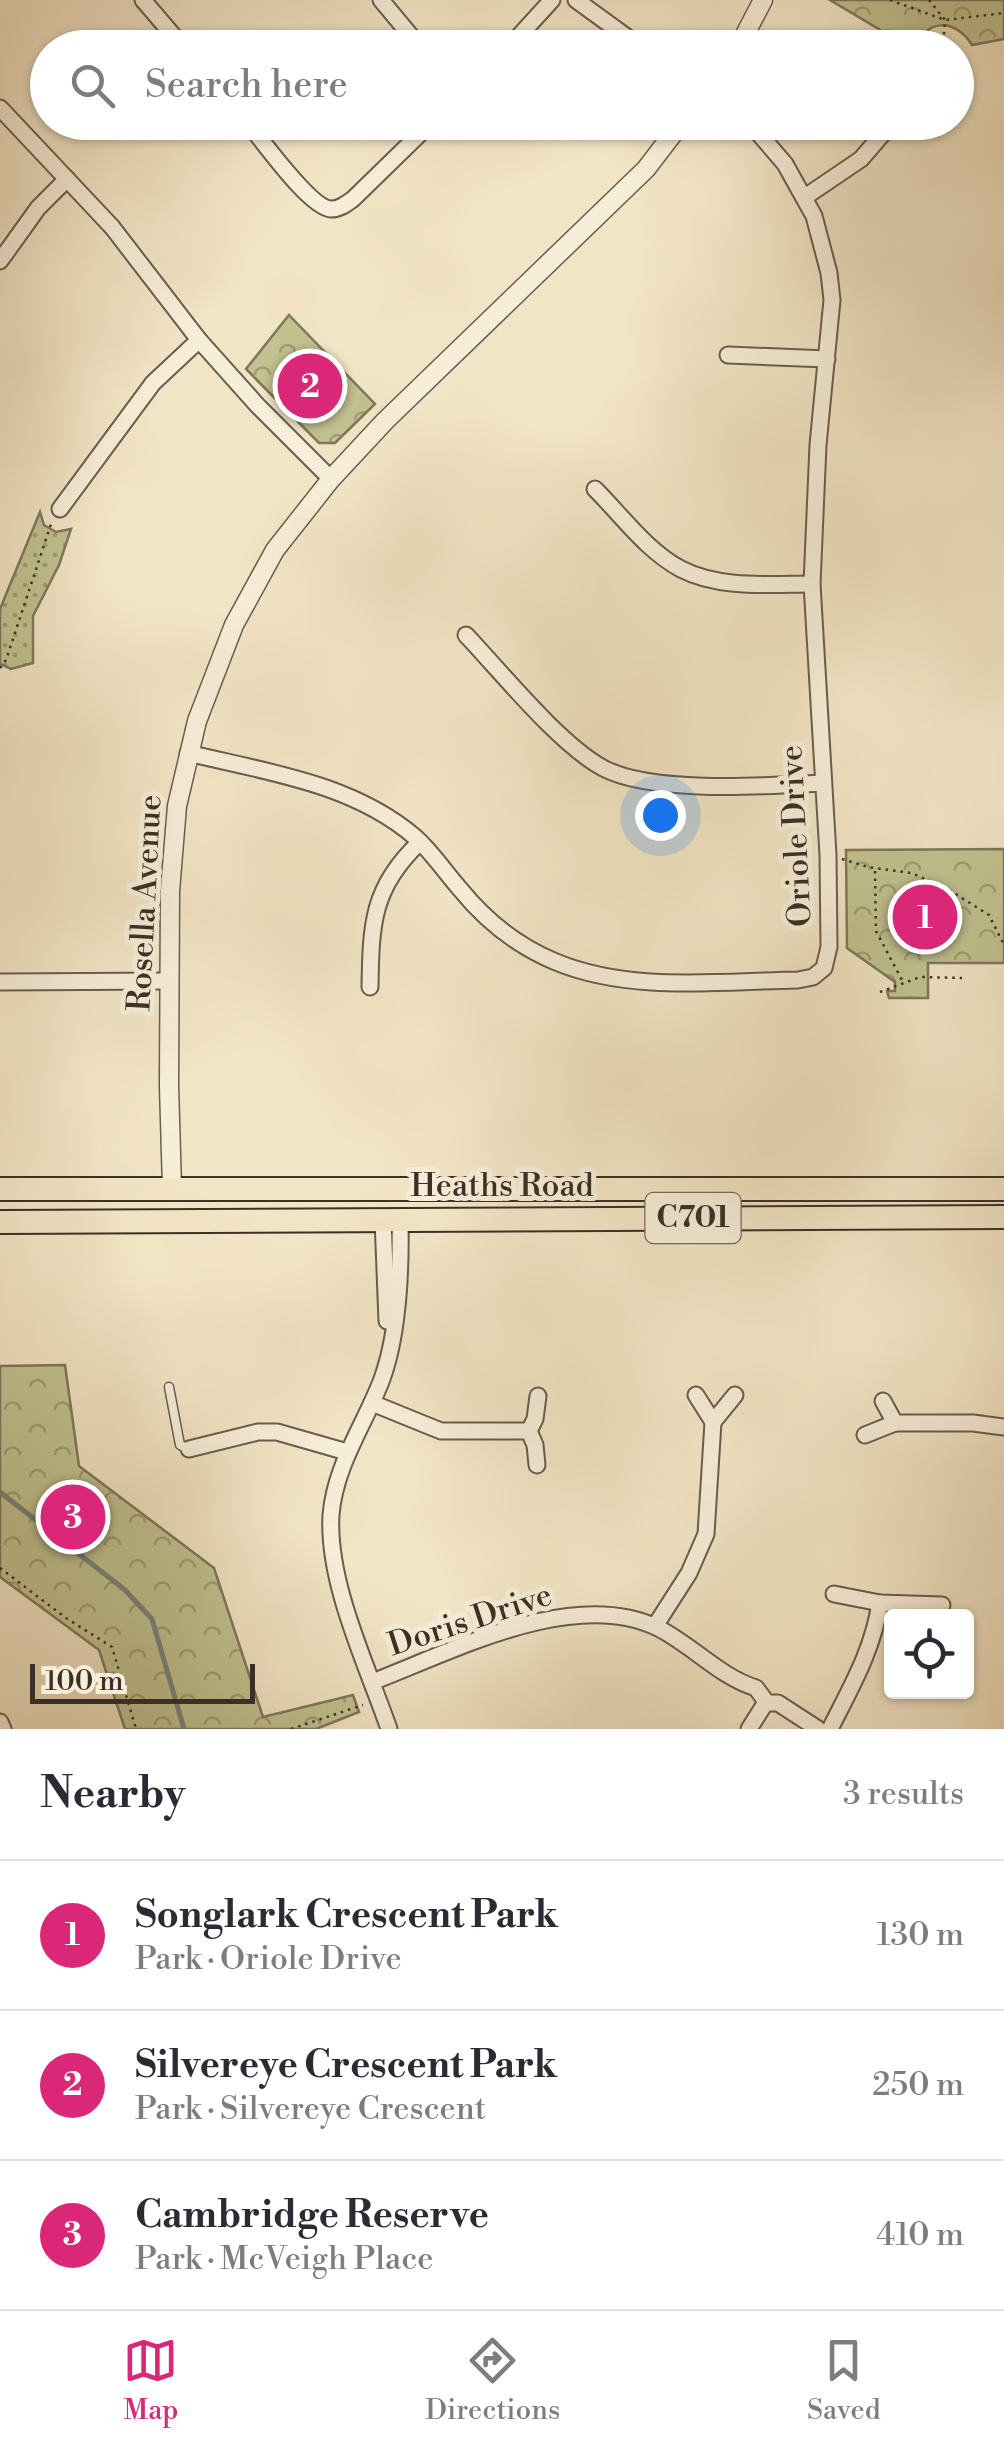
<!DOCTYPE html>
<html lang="en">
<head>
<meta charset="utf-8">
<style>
	:root { --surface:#fff; --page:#f7f7f7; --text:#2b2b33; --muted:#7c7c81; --line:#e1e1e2; --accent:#db2777 }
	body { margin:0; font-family:"Libre Bodoni",serif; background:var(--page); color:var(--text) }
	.controls { position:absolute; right:30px; bottom:30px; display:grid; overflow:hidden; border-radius:10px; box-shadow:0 2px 8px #0004 }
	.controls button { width:90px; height:90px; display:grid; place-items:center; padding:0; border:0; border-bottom:2px solid var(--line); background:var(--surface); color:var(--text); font:50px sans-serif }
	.scale { position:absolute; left:30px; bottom:25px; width:225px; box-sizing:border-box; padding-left:10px; border:5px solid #3c2f26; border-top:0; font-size:28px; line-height:35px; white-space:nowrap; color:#3c2f26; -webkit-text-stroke:8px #f7eed9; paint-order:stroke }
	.you { position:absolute; left:660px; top:815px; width:35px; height:35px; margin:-25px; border:8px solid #fff; border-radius:50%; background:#1a73e8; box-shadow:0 0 0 15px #1a73e833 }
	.badge { display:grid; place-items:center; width:65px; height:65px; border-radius:50%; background:var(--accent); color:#fff; font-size:32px; font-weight:700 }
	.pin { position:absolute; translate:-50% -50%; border:5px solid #fff; box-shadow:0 2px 10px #0006 }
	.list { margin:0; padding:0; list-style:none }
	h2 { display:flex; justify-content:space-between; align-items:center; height:130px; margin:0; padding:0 40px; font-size:42px }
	h2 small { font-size:32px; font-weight:400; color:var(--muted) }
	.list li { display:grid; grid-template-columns:65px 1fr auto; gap:30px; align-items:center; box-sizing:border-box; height:150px; padding:0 40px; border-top:2px solid var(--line) }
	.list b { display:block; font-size:38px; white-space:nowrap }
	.list p { margin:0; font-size:32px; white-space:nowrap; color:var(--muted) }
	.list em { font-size:32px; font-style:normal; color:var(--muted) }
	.icon { flex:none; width:55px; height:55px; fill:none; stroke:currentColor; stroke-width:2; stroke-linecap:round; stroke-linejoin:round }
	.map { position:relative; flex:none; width:1004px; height:1729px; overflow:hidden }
	.search { position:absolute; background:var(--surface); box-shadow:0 2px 8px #0004; left:30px; right:30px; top:30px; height:110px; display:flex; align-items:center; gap:25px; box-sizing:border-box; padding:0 35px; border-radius:55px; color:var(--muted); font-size:38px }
	.sheet { height:580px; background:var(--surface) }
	nav { display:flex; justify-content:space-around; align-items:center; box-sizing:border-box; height:140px; border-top:2px solid var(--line); background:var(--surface); font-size:28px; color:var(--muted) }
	nav a { display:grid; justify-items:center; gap:5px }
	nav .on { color:var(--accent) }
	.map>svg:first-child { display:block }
	.grass { fill:url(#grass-dots); stroke:#7e785b; stroke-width:2.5 }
	.park { fill:url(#park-crowns); stroke:#7e785b; stroke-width:2.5 }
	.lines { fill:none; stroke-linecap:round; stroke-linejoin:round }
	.stream { stroke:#75857d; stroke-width:5 }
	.service-casing { stroke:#6a5c4e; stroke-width:11 }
	.minor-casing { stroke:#6a5c4e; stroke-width:19 }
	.tertiary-casing { stroke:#6a5c4e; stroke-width:21 }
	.primary-casing { stroke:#3c2f26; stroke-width:26 }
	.path { stroke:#3c2f26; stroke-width:2.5; stroke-dasharray:2.5 5; stroke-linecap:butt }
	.service { stroke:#f7eed9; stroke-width:8 }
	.minor { stroke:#f7eed9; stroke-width:15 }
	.tertiary { stroke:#f7eed9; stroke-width:18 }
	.primary { stroke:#f2e5c5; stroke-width:22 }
	.labels { text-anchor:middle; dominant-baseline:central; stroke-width:10; stroke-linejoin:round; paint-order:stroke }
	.shield { fill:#f7eed9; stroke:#74685c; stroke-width:2.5 }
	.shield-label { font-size:30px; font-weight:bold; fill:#3c2f26 }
	.street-label { font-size:32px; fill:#3c2f26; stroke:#f7eed9 }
</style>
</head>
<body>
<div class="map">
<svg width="1004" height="1729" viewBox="0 0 1004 1729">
	<defs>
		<pattern id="grass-dots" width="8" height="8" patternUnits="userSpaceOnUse" patternTransform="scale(2.5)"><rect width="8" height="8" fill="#c1c290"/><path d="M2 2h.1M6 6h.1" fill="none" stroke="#9e9e75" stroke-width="1.8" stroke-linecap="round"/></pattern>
		<pattern id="park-crowns" width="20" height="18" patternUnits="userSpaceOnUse" patternTransform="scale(2.5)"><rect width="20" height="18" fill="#c1c290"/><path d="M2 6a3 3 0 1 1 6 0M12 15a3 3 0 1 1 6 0" fill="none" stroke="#9e9e75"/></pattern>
	</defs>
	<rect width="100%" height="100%" fill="#f2e5c5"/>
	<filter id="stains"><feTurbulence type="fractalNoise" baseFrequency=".002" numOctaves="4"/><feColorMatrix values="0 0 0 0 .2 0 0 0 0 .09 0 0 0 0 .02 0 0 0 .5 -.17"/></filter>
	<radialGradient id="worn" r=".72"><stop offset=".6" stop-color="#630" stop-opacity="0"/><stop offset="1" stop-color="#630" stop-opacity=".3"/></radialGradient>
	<polygon class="grass" points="40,512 44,525 56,532 71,529 59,565 33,616 33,663 11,669 0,664 0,609"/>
	<g class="park">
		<path d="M830,0H1004V39L972,45C956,19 927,18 915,47H909Z"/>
		<polygon points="289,315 375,404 335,443 319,443 246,369"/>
		<polygon points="1004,849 1004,963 928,963 928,998 889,998 887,991 895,991 895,982 847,948 846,850"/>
		<polygon points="65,1365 79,1466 214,1568 263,1717 353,1695 359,1712 316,1729 125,1729 99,1650 0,1577 0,1366"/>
	</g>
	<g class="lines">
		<polyline class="stream" points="0,1492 125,1590 152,1619 184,1729"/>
		<g class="service-casing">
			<polyline id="service" points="169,1387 180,1445 189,1449"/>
		</g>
		<g class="minor-casing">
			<g id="minor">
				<polyline points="143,0 184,48"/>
				<polyline points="381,0 421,48"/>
				<polyline points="576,0 642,48"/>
				<polyline points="508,48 552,0"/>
				<polyline points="0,108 112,227 199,340 257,405 331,479"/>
				<path d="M247,122C262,140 310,208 331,209C340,209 346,204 353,199L432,122"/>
				<polyline points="805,197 861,159 893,122"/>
				<polyline points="0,261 38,208 67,179"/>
				<polyline points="728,355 827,359"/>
				<path d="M595,489C622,516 647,551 681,569C719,589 770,584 812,584"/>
				<polyline points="60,509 153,383 199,340"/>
				<path d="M466,635C502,673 559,744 603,768C651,794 767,786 823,783"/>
				<path d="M188,753C266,772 352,783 415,837C432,852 445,872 460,889C486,921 517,946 556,962C631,993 720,981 798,980L813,977L824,968L829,947L828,855L812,584L818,445L832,300L829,273L814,216L785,164L749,122"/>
				<polyline points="0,982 170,981"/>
				<path d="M370,987C371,924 372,887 420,842"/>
				<polyline points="383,1219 387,1321"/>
				<polyline points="696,1395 713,1422 735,1395"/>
				<polyline points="372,1403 441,1431 529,1431"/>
				<polyline points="895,1423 973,1423 1004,1427"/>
				<polyline points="865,1435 895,1423 883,1401"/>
				<polyline points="189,1449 258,1432 277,1432 347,1452"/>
				<polyline points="537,1465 535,1445 529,1431 535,1419 538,1396"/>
				<polyline points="834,1594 880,1603 942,1605"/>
				<polyline points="655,1626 689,1573 706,1534 713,1422"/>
				<path d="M372,1682C454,1651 573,1587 658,1628C692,1645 720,1677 756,1688L767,1703H778L818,1729"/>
				<polyline points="0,1722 3,1729"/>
				<path d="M389,1729C367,1665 327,1583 331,1515C335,1465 365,1424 382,1379C399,1332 401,1268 400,1219"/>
				<polyline points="749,1729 766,1702"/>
				<path d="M830,1729C851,1687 873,1650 880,1603"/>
			</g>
		</g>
		<g class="tertiary-casing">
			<g id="tertiary">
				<polyline points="738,48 763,0"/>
				<polyline points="172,1188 169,1086 170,891 177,806 197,721 234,625 275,550 331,479 385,421 646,169 682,122"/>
			</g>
		</g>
		<g class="primary-casing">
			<g id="primary">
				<polyline points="0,1189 1004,1189"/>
				<polyline points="0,1222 1004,1217"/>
			</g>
		</g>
		<g class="path">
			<polyline points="890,0 945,20 1004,13"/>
			<polyline points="929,0 945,20 943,48"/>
			<polyline points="0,668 6,660 51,524"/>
			<polyline points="842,859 868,867 911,873 946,888 989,915 1004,945"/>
			<polyline points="875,871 876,931 903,982"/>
			<polyline points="880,992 920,977 962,978"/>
			<polyline points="0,1568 66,1618 112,1647 136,1729"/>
			<polyline points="291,1729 363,1705"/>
		</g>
		<use href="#service" class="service"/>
		<use href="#minor" class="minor"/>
		<use href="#tertiary" class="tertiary"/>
		<use href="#primary" class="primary"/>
	</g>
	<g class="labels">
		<rect class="shield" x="645.5" y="1193" width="95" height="50" rx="8"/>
		<g class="shield-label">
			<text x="693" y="1218">C701</text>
		</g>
		<g class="street-label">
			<text transform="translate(796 836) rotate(-93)">Oriole Drive</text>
			<text transform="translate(145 903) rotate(-87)">Rosella Avenue</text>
			<text x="502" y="1186">Heaths Road</text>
			<text transform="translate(470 1620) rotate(-18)">Doris Drive</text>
		</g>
	</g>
	<rect width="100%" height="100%" filter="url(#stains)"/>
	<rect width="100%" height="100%" fill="url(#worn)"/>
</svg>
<div class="controls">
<button><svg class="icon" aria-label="locate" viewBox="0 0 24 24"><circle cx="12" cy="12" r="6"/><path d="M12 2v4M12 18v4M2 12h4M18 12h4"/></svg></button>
</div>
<div class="scale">100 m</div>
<div class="you"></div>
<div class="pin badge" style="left:925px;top:917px">1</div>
<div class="pin badge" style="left:310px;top:386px">2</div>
<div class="pin badge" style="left:73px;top:1517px">3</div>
<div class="search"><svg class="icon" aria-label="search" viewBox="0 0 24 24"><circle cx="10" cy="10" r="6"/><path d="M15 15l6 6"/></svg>Search here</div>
</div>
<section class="sheet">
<h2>Nearby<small>3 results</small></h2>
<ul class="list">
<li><span class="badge">1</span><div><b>Songlark Crescent Park</b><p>Park · Oriole Drive</p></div><em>130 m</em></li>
<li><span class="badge">2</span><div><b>Silvereye Crescent Park</b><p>Park · Silvereye Crescent</p></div><em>250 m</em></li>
<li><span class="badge">3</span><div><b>Cambridge Reserve</b><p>Park · McVeigh Place</p></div><em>410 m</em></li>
</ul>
</section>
<nav>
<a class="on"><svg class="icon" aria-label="map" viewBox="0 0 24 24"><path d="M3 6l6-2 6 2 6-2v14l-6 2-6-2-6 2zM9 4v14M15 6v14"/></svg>Map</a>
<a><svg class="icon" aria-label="directions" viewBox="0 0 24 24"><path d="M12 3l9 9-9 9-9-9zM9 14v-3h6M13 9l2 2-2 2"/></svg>Directions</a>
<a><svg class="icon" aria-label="saved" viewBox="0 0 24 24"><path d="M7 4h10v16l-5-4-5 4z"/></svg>Saved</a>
</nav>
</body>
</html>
